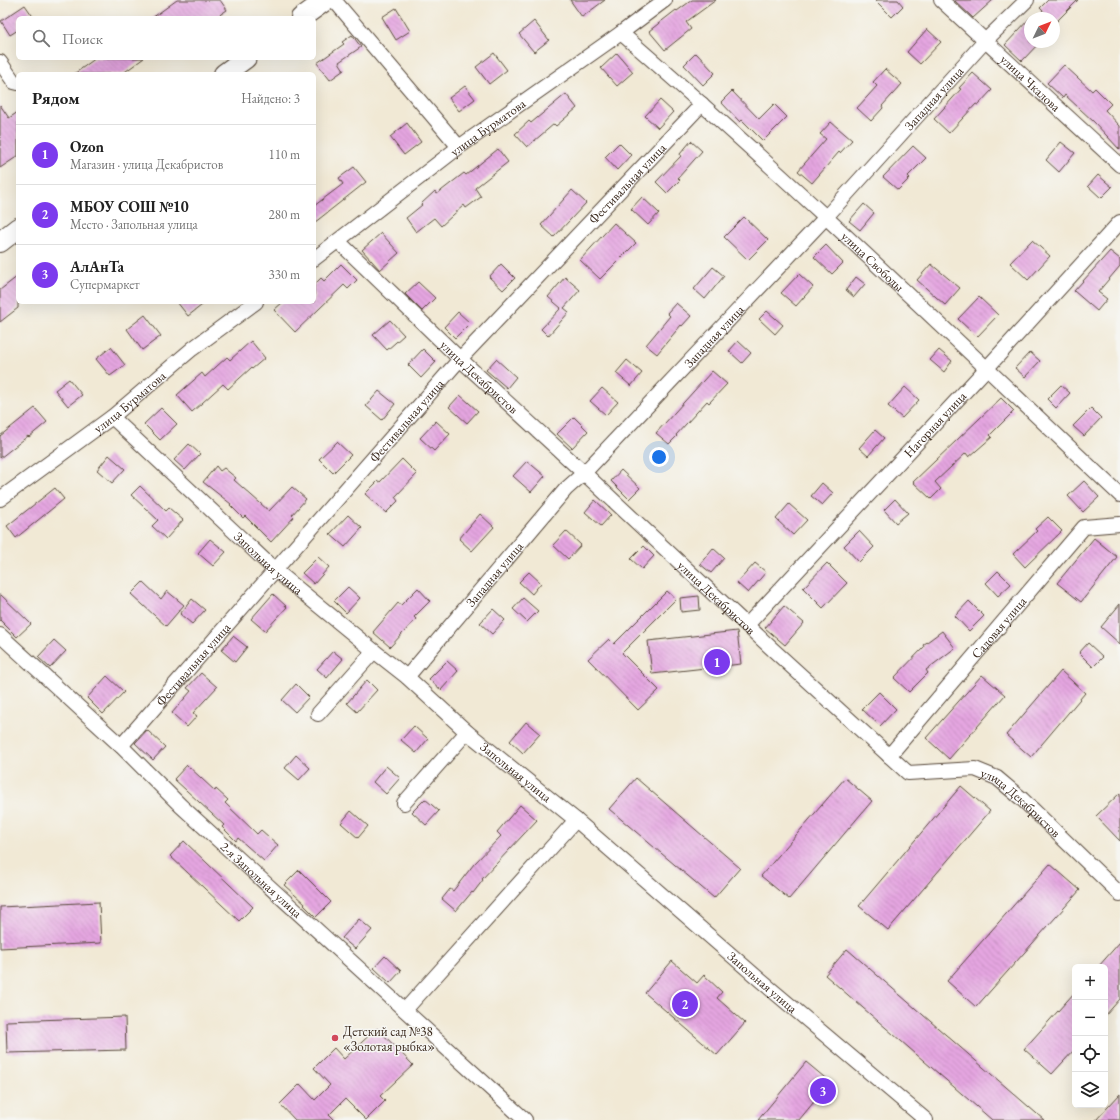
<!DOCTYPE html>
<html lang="ru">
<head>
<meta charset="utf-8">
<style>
	:root { --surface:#fff; --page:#f2f2f2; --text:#222; --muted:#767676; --line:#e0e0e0; --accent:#7c3aed }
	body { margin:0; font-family:"EB Garamond",serif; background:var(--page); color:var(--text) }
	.controls { position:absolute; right:12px; bottom:12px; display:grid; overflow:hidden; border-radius:6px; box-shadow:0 4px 16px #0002 }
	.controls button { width:36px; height:36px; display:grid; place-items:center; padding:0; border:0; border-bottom:1px solid var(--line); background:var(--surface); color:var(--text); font:20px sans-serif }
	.compass { position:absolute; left:1024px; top:12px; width:36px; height:36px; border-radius:50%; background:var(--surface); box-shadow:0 4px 16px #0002; rotate:47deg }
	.you { position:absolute; left:659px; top:457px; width:14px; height:14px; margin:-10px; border:3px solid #fff; border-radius:50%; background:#1a73e8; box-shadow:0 0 0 6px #1a73e833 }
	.badge { display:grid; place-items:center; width:26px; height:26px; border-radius:50%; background:var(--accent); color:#fff; font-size:13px; font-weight:700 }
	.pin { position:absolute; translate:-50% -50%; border:2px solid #fff; box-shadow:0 1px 4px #0006 }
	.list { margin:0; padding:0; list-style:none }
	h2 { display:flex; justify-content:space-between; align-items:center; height:52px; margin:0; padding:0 16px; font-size:17px }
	h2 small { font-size:13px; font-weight:400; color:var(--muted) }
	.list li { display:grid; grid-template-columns:26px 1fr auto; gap:12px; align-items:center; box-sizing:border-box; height:60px; padding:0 16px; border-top:1px solid var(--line) }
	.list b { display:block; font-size:15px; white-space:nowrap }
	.list p { margin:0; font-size:13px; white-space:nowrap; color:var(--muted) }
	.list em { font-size:13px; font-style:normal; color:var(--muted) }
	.icon { flex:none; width:22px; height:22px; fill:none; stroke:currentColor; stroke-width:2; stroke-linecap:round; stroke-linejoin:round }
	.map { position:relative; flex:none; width:1120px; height:1120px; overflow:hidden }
	.search { position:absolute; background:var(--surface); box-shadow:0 4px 16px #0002; left:16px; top:16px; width:300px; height:44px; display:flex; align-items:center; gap:10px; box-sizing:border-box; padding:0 14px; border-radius:6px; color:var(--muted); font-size:15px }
	.panel { position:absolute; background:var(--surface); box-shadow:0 4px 16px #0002; left:16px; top:72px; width:300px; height:232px; border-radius:6px }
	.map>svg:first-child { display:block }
	.building { fill:url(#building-back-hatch) }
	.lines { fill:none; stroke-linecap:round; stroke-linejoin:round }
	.minor-casing { stroke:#564739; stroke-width:16 }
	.secondary-casing { stroke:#564739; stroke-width:22 }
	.minor { stroke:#fff; stroke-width:14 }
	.secondary { stroke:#fff; stroke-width:20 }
	.poi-dot { fill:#d1495b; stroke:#f6f6f2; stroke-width:1.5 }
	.labels { text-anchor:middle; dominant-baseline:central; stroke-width:3; stroke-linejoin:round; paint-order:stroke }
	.street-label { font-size:13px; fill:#3b2a1e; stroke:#f6f6f2 }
	.poi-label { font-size:13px; fill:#3b2a1e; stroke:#f6f6f2; text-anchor:start }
</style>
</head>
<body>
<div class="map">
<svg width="1120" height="1120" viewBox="0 0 1120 1120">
	<defs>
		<pattern id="building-back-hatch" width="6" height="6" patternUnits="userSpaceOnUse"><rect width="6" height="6" fill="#e5a6e1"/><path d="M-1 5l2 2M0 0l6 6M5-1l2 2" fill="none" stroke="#bb87b6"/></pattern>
	</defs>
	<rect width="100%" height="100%" fill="#f6f6f2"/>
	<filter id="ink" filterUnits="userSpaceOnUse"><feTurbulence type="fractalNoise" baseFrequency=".025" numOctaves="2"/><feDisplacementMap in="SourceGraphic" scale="8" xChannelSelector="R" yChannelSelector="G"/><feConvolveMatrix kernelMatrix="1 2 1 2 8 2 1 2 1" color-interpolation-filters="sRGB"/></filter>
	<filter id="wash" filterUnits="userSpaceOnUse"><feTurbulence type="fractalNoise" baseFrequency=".012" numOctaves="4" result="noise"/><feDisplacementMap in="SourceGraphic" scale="16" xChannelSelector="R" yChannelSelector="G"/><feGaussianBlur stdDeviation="0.9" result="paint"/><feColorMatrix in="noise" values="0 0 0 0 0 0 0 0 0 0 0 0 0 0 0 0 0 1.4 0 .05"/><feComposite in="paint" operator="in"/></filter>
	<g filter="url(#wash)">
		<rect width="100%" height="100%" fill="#f1e9d5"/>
		<g id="blocks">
			<g class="building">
				<polygon points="177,0 220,0 227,10 215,18 152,18"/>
				<polygon points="570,0 605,0 582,17"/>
				<polygon points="692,0 716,0 686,22 691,29 665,50 649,31 676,10 677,11"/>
				<polygon points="875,0 898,0 903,6 892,17"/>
				<polygon points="954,0 993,0 973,18"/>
				<polygon points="1048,0 1078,0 1055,23 1054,18 1050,18 1040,8"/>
				<polygon points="25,5 34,18 18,18 18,30 10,35 1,21"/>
				<polygon points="396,8 410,31 396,40 382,17"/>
				<polygon points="1030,18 1030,42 1040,42 1022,61 1005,45"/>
				<polygon points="534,21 549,40 534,52 519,34"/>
				<polygon points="927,29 941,42 920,64 907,52"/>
				<polygon points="352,35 361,47 339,62 344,70 330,80 317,63 344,44 342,42"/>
				<polygon points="494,53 507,70 489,84 476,67"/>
				<polygon points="617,53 633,72 617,86 601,68"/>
				<polygon points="696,53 715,73 703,85 684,65"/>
				<polygon points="96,58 144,58 122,74 74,74"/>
				<polygon points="1064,65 1092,91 1095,88 1111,104 1105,110 1120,126 1120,150 1094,122 1065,95 1063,98 1047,83"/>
				<polygon points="885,69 902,84 882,106 883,108 871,121 857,108 877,86 873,82"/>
				<polygon points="973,73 992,90 978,105 976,104 949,133 934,119 961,89 959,88"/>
				<polygon points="465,86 475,99 459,111 449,98"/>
				<polygon points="732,91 759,119 774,104 787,117 763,141 742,120 740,122 721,102"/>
				<polygon points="566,94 577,108 556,126 554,124 527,147 515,134 529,121 531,123"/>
				<polygon points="660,100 673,112 658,128 645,116"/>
				<polygon points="0,105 9,118 18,112 18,156 0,168"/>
				<polygon points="831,122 852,140 840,153 839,152 812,183 798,171 826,139 820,134"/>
				<polygon points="407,123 421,142 404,155 390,137"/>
				<polygon points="691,141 702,151 678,178 680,180 667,193 656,182 681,156 680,154"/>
				<polygon points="1061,142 1075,153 1059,172 1046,160"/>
				<polygon points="619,143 631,155 617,170 605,157"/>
				<polygon points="913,146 926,158 908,176 910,178 898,190 883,177"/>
				<polygon points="498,149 508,162 475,188 481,197 466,208 464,205 441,226 434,218 416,232 406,218 422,205 421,204 435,191 437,194 464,173 466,175"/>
				<polygon points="354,167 366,182 314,223 314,206 343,184 339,178"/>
				<polygon points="1098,175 1112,187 1101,198 1088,186"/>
				<polygon points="572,190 586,203 554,237 541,225"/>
				<polygon points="642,197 659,213 648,225 631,209"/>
				<polygon points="864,204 874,213 860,230 849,221"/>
				<polygon points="744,217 768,240 748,260 724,237"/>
				<polygon points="614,223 636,243 600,279 580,260"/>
				<polygon points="381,233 399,253 380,270 362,250"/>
				<polygon points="1032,240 1050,256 1028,280 1010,263"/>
				<polygon points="826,245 843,263 832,274 814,257"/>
				<polygon points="1110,251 1120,259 1120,266 1098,292 1107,299 1097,311 1074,291"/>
				<polygon points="341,264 357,280 348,289 344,285 295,332 274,310 283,302 314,302 314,285 321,278 324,281"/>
				<polygon points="501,264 515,278 503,290 489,277"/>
				<polygon points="931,264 960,288 945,305 917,280"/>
				<polygon points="713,267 724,276 705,299 694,289"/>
				<polygon points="799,274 813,287 796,306 781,293"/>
				<polygon points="18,276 18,308 0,322 0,290"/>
				<polygon points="565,277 580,290 564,308 569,312 548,336 541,329 561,308 548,297"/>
				<polygon points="856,277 865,284 854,297 846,290"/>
				<polygon points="418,282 435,298 422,311 405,294"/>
				<polygon points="979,297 998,315 977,337 958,319"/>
				<polygon points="177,302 206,302 188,316"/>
				<polygon points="676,303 691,316 682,326 681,325 657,354 646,345 670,316 667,313"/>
				<polygon points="767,311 783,325 775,334 759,319"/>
				<polygon points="458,312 470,323 455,338 444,327"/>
				<polygon points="145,315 161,336 142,350 127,329"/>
				<polygon points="390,320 404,335 387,350 373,335"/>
				<polygon points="251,341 265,358 252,369 251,368 228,389 223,384 192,412 177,395 202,373 205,377 227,357 230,360"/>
				<polygon points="738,341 751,353 742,363 729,351"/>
				<polygon points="111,347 125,365 110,376 96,359"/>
				<polygon points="423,349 436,362 421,378 408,365"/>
				<polygon points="939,350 952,361 944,372 930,360"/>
				<polygon points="1030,352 1040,361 1025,377 1015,368"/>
				<polygon points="496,359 516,377 507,388 486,370"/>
				<polygon points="627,360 642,373 631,386 616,373"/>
				<polygon points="712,371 727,384 709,403 707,401 676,435 677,436 669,444 656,433"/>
				<polygon points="69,379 82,395 68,406 55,390"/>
				<polygon points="1061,385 1070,393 1056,408 1047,399"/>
				<polygon points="905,387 919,400 902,418 888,406"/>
				<polygon points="602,388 618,402 606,415 590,401"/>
				<polygon points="379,391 395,404 382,420 366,406"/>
				<polygon points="460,395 478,411 467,423 449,407"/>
				<polygon points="1001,398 1014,411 990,435 992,437 969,457 966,453 935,482 941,489 931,499 913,482"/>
				<polygon points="35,408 47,422 29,437 28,436 0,458 0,436"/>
				<polygon points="161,408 177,424 160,440 144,424"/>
				<polygon points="1091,408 1101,418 1084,436 1073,426"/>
				<polygon points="574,417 588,431 572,448 557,434"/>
				<polygon points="436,421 450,434 434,451 420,438"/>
				<polygon points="875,430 884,438 868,456 859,448"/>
				<polygon points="337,442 351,455 333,473 319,459"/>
				<polygon points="189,444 200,454 185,470 174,460"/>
				<polygon points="109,455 125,469 112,483 97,470"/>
				<polygon points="402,459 417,474 395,497 398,501 386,513 365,494 378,481 380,482"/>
				<polygon points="527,461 545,476 531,492 513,476"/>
				<polygon points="216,466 220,471 224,468 236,478 234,480 269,511 292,487 306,499 292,515 294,517 271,542 245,516 243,518 230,505 231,504 203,482"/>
				<polygon points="621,470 640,488 629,499 611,481"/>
				<polygon points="1084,481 1099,497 1083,512 1068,496"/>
				<polygon points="822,483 833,493 822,505 811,496"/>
				<polygon points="140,486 166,511 169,508 183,520 166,539 152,526 158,520 131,495"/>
				<polygon points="55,488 64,499 16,538 7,526"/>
				<polygon points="895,499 908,513 896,523 884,510"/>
				<polygon points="595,500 611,515 601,526 585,512"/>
				<polygon points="789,504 807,520 793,535 776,519"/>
				<polygon points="480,514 494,527 472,551 459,539"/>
				<polygon points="348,515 362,528 345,547 330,534"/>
				<polygon points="1048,517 1062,531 1025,567 1013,554 1037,531 1035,529"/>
				<polygon points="566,531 581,545 568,559 553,545"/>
				<polygon points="859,531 874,547 859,562 844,546"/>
				<polygon points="1094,538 1117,557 1081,602 1057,583"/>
				<polygon points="210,539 226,552 213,566 198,553"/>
				<polygon points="644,546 654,556 642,569 631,559"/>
				<polygon points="713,548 724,558 711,573 700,564"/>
				<polygon points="318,557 329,567 314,584 302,573"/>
				<polygon points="755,563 766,572 748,593 737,583"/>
				<polygon points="827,563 847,583 823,608 803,588"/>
				<polygon points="998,571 1011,584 998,596 986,583"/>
				<polygon points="529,572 541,583 532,594 519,582"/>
				<polygon points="143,582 161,599 167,591 184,605 166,626 131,594"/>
				<polygon points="348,587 360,598 346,613 334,601"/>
				<polygon points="418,588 430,601 414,617 416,619 390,647 373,632 398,603 401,605"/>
				<polygon points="667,591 676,599 622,653 659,690 638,710 588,659 609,639 614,644"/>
				<polygon points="0,594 31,624 17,637 0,620"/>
				<polygon points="273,594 287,607 265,631 251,619"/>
				<polygon points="699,596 700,610 681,612 680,598"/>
				<polygon points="523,598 538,611 527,622 513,609"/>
				<polygon points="192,599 205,610 192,624 180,614"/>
				<polygon points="969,601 984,616 969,631 955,616"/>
				<polygon points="1120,604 1120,644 1101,627"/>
				<polygon points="784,606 804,623 785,645 765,628"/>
				<polygon points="493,609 505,620 492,634 480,623"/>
				<polygon points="737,631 741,664 652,674 648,641"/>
				<polygon points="942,631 955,648 926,670 928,673 909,692 894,678 924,647 923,645"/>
				<polygon points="233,636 247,647 235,662 221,650"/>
				<polygon points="54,640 66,651 50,668 38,657"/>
				<polygon points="1088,643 1103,657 1093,667 1079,653"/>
				<polygon points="333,651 343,659 327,678 317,669"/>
				<polygon points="447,661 458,671 441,690 429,679"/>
				<polygon points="1061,671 1085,693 1031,757 1006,735"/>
				<polygon points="201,673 217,687 193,713 197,716 187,727 172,713 191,691 187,688"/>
				<polygon points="982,675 1005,695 949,759 926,738"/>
				<polygon points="107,676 124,692 103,714 87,698"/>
				<polygon points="367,680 377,690 357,712 347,703"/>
				<polygon points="296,684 309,697 295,712 282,700"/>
				<polygon points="879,692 896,709 880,726 862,709"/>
				<polygon points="526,722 540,734 523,753 510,741"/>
				<polygon points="414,726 428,739 416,753 401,740"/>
				<polygon points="147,730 165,747 153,760 135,743"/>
				<polygon points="296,755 310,768 299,780 285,768"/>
				<polygon points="187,765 215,791 216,789 228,800 225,803 257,834 261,830 278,845 264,861 238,838 236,841 222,827 224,825 174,779"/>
				<polygon points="386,766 400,778 386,794 373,782"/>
				<polygon points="636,778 740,868 714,898 609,809"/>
				<polygon points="845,778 872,801 789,899 761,876"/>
				<polygon points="961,786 990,811 888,930 859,906"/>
				<polygon points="1120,793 1120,841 1096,816"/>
				<polygon points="425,799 439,811 426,825 412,812"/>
				<polygon points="520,805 537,820 482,879 483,880 473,893 472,892 456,911 442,899 450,889 453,891 474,864 501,836 497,832"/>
				<polygon points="351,811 368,826 358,838 341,823"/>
				<polygon points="184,841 253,907 239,921 170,856"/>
				<polygon points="1050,864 1080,890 976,1007 947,981"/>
				<polygon points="299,870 331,902 316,917 304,905 305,904 284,885"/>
				<polygon points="99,902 101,943 0,948 0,907"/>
				<polygon points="359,919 372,930 355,949 342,938"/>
				<polygon points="1120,942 1120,999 1105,1016 1105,967 1098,967"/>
				<polygon points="847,949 1044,1120 992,1120 825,975"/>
				<polygon points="385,956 401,971 390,983 374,968"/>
				<polygon points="672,961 697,983 704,975 722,992 717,998 745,1023 717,1055 645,993"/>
				<polygon points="1075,992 1075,1049 1052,1074 1024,1049"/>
				<polygon points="125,1017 126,1050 7,1053 6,1021"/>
				<polygon points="377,1028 413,1065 380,1096 385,1101 366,1120 345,1099 329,1115 334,1120 295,1120 280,1104 300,1084 315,1100 330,1085 314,1068 334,1048 344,1059"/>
				<polygon points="806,1062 830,1082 823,1091 799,1120 758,1120"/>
				<polygon points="1120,1094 1120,1120 1096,1120"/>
			</g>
		</g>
	</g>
	<g filter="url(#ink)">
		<use href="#blocks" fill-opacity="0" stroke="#564739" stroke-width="1"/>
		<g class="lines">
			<g class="minor-casing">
				<g id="minor">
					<polyline points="334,0 459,147"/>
					<path id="s1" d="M941,0L1120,165"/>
					<path id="s2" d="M621,33C792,181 955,339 1120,495"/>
					<polyline points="0,62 14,82 18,83"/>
					<path id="s3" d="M338,241L460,359L584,473L770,647L908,773L975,769L997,778L1022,799L1120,894"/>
					<path id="s4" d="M314,259L459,147L621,33L665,0"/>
					<path id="s5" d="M112,417L275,570L374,651L407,677L467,732L576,820L760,980L926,1120"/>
					<path id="s6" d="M0,499L112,417L192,349L256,302"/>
					<path id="s7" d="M747,625L986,369L1120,222"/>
					<path id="s8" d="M0,635L121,746L181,806L525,1120"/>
					<path id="s9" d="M407,677L566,489L584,473L826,217L986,40L1027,0"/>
					<polyline points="318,714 374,651"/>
					<path id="s10" d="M121,746L460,359L702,104"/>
					<path id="s11" d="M889,756L1084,527L1120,524"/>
					<polyline points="404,803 467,732"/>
					<polyline points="405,1010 576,820"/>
				</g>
			</g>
			<g class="secondary-casing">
				<g id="secondary">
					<polyline points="301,18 326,0"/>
					<polyline points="224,74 246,58"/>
					<polyline points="0,242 18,228"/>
				</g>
			</g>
			<use href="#minor" class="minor"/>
			<use href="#secondary" class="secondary"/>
		</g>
	</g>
	<circle class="poi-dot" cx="335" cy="1038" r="4"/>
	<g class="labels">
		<g class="street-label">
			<text stroke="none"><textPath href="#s1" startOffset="122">улица Чкалова</textPath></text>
			<text stroke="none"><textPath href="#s9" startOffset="783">Западная улица</textPath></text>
			<text stroke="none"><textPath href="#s4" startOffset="218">улица Бурматова</textPath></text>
			<text stroke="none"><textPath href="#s10" startOffset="757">Фестивальная улица</textPath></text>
			<text stroke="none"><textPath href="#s2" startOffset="340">улица Свободы</textPath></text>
			<text stroke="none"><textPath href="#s9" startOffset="459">Западная улица</textPath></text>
			<text stroke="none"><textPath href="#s3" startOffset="196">улица Декабристов</textPath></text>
			<text stroke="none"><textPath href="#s6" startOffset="162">улица Бурматова</textPath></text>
			<text stroke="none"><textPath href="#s10" startOffset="433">Фестивальная улица</textPath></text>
			<text stroke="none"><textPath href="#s7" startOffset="275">Нагорная улица</textPath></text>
			<text stroke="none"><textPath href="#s5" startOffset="214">Запольная улица</textPath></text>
			<text stroke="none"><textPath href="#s9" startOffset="135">Западная улица</textPath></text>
			<text stroke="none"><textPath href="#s3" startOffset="520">улица Декабристов</textPath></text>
			<text stroke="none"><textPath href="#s11" startOffset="169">Садовая улица</textPath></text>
			<text stroke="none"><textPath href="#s10" startOffset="109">Фестивальная улица</textPath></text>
			<text stroke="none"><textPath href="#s5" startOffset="538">Запольная улица</textPath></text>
			<text stroke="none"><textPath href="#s3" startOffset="904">улица Декабристов</textPath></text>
			<text stroke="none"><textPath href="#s8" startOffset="358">2-я Запольная улица</textPath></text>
			<text stroke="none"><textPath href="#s5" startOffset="862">Запольная улица</textPath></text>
		</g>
		<g class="poi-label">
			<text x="343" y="1031">Детский сад №38<tspan x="343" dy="15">«Золотая рыбка»</tspan></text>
		</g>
	</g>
</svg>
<div class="controls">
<button>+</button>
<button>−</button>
<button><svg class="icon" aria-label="locate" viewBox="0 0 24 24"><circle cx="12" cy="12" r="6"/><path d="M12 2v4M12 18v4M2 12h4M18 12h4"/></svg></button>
<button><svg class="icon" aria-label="layers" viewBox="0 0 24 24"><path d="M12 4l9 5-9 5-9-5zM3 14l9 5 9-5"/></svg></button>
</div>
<svg class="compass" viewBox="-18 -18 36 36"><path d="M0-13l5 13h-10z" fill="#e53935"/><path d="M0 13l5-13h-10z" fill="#767676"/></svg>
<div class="you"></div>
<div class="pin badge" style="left:717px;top:662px">1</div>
<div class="pin badge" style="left:685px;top:1004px">2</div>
<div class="pin badge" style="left:823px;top:1091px">3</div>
<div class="search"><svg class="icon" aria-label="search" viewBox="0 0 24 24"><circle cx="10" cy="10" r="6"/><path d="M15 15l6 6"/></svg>Поиск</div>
<section class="panel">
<h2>Рядом<small>Найдено: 3</small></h2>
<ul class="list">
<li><span class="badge">1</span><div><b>Ozon</b><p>Магазин · улица Декабристов</p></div><em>110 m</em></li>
<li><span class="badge">2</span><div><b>МБОУ СОШ №10</b><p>Место · Запольная улица</p></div><em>280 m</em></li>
<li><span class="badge">3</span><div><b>АлАнТа</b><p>Супермаркет</p></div><em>330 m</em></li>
</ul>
</section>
</div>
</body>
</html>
